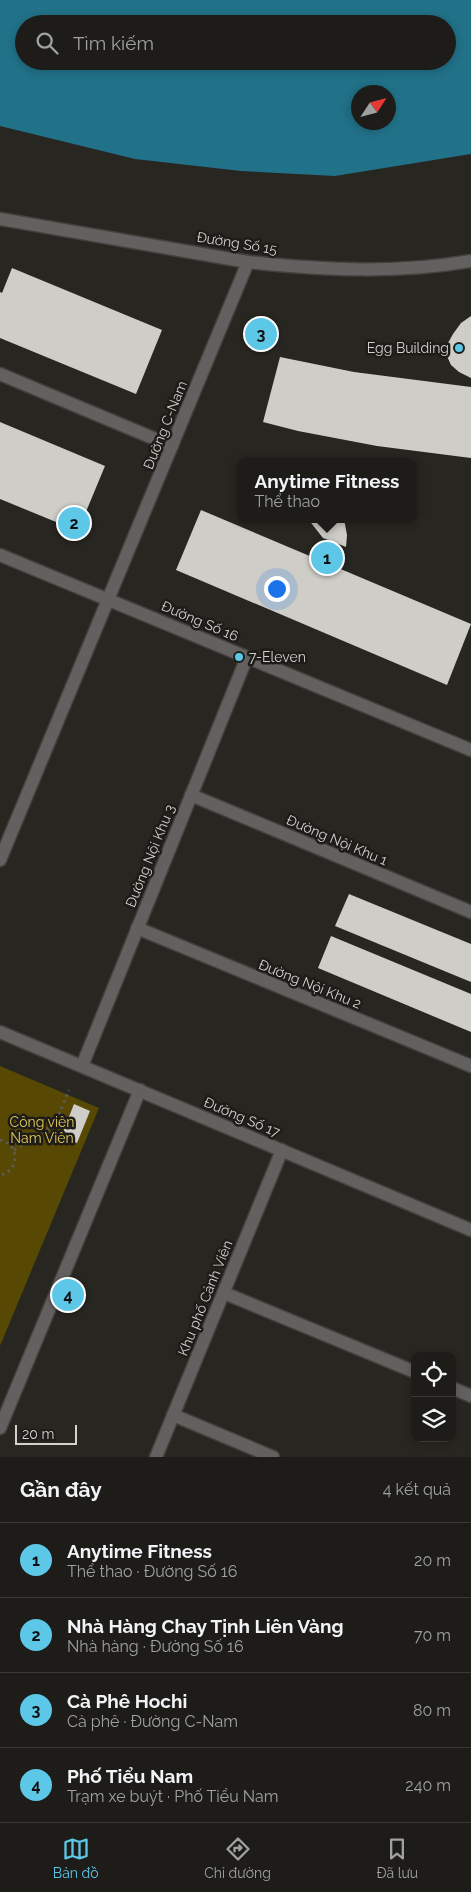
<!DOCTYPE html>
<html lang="vi">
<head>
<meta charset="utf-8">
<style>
	:root { --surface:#1d1c19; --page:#2a2926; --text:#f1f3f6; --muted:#a0a1a2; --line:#3b3a38; --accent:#5dc7e8 }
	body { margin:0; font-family:Raleway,sans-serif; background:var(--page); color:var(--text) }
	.controls { position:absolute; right:15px; bottom:15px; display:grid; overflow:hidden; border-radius:10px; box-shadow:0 2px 8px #0003 }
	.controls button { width:45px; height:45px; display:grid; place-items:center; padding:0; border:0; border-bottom:1px solid var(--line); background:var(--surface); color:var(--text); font:25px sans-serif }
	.compass { position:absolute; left:351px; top:85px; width:45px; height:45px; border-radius:50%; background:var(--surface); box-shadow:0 2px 8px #0003; rotate:54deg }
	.scale { position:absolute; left:15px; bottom:12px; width:62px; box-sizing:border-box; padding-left:5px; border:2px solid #d2d1ce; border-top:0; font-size:14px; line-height:18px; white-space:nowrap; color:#d2d1ce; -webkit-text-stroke:4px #1d1c18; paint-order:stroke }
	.you { position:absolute; left:276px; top:588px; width:18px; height:18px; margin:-12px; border:4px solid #fff; border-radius:50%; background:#1a73e8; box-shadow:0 0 0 8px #1a73e833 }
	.badge { display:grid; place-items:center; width:32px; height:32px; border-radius:50%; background:var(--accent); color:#111; font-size:16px; font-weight:700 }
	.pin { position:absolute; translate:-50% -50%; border:2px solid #fff; box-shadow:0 1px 5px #0006 }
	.popup { position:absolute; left:237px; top:458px; width:180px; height:65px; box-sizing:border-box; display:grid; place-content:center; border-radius:10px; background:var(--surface); filter:drop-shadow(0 1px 4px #0005); font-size:16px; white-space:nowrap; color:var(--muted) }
	.popup b { font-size:19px; color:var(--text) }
	.popup::after { content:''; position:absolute; left:50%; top:100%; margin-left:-10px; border:10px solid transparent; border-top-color:var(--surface) }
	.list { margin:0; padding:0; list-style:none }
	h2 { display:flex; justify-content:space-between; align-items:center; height:65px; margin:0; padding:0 20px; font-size:21px }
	h2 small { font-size:16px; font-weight:400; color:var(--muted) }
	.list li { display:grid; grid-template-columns:32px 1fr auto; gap:15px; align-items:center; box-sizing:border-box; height:75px; padding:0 20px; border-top:1px solid var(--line) }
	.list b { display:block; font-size:19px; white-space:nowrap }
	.list p { margin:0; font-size:16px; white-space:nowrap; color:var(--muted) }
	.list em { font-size:16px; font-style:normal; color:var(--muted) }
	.icon { flex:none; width:28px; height:28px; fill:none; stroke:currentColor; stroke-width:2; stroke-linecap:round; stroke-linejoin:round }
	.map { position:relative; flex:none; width:471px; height:1457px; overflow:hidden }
	.search { position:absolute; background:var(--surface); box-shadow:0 2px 8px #0003; left:15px; right:15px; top:15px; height:55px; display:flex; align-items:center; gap:12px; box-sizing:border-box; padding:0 18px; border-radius:28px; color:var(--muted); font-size:19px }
	.sheet { height:365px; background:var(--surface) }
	nav { display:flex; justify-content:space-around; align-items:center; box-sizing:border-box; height:70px; border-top:1px solid var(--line); background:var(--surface); font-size:14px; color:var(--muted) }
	nav a { display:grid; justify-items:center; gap:2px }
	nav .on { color:var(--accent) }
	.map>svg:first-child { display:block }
	.park { fill:#574903 }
	.water { fill:#217188; fill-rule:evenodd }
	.building { fill:#cfcdc7 }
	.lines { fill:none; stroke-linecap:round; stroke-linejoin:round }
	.minor-casing { stroke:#42413d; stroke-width:15 }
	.path { stroke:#5c5b57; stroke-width:3; stroke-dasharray:2.5 4; stroke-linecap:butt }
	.minor { stroke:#62615f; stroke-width:12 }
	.poi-dot { fill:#5dc7e8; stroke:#1d1c18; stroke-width:2 }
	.labels { text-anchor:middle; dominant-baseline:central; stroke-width:5; stroke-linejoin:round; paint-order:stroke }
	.street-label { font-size:14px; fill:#d2d1ce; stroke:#1d1c18 }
	.poi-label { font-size:14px; fill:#d2d1ce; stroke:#1d1c18; text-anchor:end }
	.park-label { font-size:14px; fill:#e2c859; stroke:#1d1c18 }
</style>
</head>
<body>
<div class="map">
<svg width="471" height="1457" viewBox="0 0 471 1457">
	<rect width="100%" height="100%" fill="#272621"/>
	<polygon class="park" points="0,1066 99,1108 0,1346"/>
	<path class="water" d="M0,0H471V154L335,176L241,171L135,159L0,126ZM24,24H447V61H24ZM358,92H388V122H358Z"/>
	<g class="building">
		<polygon points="12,268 162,330 136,394 0,338 0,292 2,293"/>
		<polygon points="471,316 471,378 459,372 451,365 446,354 448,343 453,334 461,323"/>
		<polygon points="280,357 354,372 471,387 471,458 377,446 298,431 263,422"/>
		<polygon points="0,422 105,466 78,531 0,499"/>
		<polygon points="201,510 471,624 447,685 176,570"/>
		<polygon points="308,519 344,519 347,535 346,547 323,538"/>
		<polygon points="349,894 471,944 471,982 335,926"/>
		<polygon points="331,936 471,994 471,1032 318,968"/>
		<polygon points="74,1104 90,1111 77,1143 61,1137"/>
	</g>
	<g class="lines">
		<g class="minor-casing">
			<g id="minor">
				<path d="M0,219L248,262C322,270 397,274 471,261"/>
				<polyline points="0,374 172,446"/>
				<polyline points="0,555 471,750"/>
				<polyline points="191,795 471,912"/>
				<polyline points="0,860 248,262"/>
				<polyline points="137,928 471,1066"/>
				<polyline points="0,1032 471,1230"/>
				<polyline points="82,1066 247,657"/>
				<polyline points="224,1293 415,1372"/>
				<polyline points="452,1388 471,1396"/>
				<polyline points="173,1415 273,1457"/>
				<polyline points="0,1428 140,1090"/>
				<polyline points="156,1457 282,1150"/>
			</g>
		</g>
		<g class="path">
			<path d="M0,1140C20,1144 20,1171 0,1175"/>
			<polyline points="14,1150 55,1124 69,1090"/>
		</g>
		<use href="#minor" class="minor"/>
	</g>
	<g class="poi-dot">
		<circle cx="459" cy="348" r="5"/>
		<circle cx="239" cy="657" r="5"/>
	</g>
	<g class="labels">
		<g class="street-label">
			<text transform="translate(237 243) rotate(9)">Đường Số 15</text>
			<text transform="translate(165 425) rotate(-68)">Đường C-Nam</text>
			<text transform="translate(200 621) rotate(23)">Đường Số 16</text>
			<text transform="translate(337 840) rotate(23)">Đường Nội Khu 1</text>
			<text transform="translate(150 856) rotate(-68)">Đường Nội Khu 3</text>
			<text transform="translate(310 984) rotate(22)">Đường Nội Khu 2</text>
			<text transform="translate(242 1117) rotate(23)">Đường Số 17</text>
			<text transform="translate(205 1298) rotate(-68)">Khu phố Cảnh Viên</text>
		</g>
		<g class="poi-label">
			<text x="449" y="348">Egg Building</text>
			<text x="249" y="657" text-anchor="start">7-Eleven</text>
		</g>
		<g class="park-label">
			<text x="42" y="1122">Công viên<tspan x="42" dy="16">Nam Viên</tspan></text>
		</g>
	</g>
</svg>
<div class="controls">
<button><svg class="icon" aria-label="locate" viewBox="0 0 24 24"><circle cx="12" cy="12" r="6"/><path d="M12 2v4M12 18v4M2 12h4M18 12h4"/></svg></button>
<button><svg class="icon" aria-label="layers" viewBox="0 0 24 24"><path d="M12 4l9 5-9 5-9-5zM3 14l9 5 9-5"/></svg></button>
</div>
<svg class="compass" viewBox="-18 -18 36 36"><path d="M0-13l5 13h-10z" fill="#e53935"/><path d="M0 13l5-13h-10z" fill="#a0a1a2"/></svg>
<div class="scale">20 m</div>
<div class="you"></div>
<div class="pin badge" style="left:327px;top:558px">1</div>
<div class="popup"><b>Anytime Fitness</b>Thể thao</div>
<div class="pin badge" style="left:74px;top:523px">2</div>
<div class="pin badge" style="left:261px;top:334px">3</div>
<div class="pin badge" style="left:68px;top:1295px">4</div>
<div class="search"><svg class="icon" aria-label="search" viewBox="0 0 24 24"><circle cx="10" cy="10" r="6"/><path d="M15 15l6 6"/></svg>Tìm kiếm</div>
</div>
<section class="sheet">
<h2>Gần đây<small>4 kết quả</small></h2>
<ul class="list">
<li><span class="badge">1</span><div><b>Anytime Fitness</b><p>Thể thao · Đường Số 16</p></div><em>20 m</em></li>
<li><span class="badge">2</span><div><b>Nhà Hàng Chay Tịnh Liên Vàng</b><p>Nhà hàng · Đường Số 16</p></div><em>70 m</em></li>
<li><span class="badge">3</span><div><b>Cà Phê Hochi</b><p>Cà phê · Đường C-Nam</p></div><em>80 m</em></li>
<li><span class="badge">4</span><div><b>Phố Tiểu Nam</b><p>Trạm xe buýt · Phố Tiểu Nam</p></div><em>240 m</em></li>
</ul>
</section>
<nav>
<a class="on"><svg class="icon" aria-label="map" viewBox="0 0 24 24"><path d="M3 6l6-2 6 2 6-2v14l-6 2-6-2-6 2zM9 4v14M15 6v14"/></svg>Bản đồ</a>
<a><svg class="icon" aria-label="directions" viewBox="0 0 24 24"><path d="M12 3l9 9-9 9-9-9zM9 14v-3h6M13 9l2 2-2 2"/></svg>Chỉ đường</a>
<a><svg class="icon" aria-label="saved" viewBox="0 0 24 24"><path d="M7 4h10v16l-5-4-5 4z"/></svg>Đã lưu</a>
</nav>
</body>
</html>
